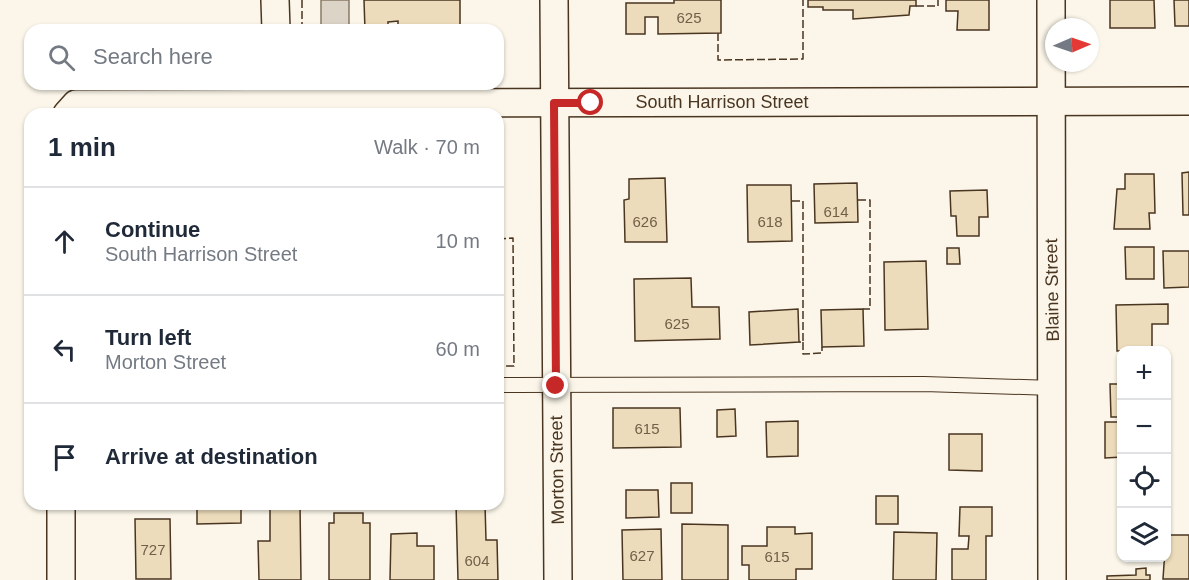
<!DOCTYPE html>
<html lang="en">
<head>
<meta charset="utf-8">
<style>
	:root { --surface:#fff; --page:#f6f6f7; --text:#1f2937; --muted:#747a83; --line:#e0e1e3 }
	body { margin:0; font-family:Arial,sans-serif; background:var(--page); color:var(--text) }
	.controls { position:absolute; right:18px; bottom:18px; display:grid; overflow:hidden; border-radius:12px; box-shadow:0 2px 4px #0004 }
	.controls button { width:54px; height:54px; display:grid; place-items:center; padding:0; border:0; border-bottom:2px solid var(--line); background:var(--surface); color:var(--text); font:30px sans-serif }
	.compass { position:absolute; left:1045px; top:18px; width:54px; height:54px; border-radius:50%; background:var(--surface); box-shadow:0 2px 4px #0004; rotate:88deg }
	.stop { position:absolute; width:18px; height:18px; margin:-14px; border:4px solid #c62828; border-radius:50%; background:#fff }
	.stop.end { background:#c62828; border-color:#fff; box-shadow:0 2px 6px #0008 }
	.list { margin:0; padding:0; list-style:none }
	h2 { display:flex; justify-content:space-between; align-items:center; height:78px; margin:0; padding:0 24px; font-size:26px }
	h2 small { font-size:20px; font-weight:400; color:var(--muted) }
	.list li { display:grid; grid-template-columns:39px 1fr auto; gap:18px; align-items:center; box-sizing:border-box; height:108px; padding:0 24px; border-top:2px solid var(--line) }
	.list b { display:block; font-size:22px; white-space:nowrap }
	.list p { margin:0; font-size:20px; white-space:nowrap; color:var(--muted) }
	.list em { font-size:20px; font-style:normal; color:var(--muted) }
	.icon { flex:none; width:33px; height:33px; fill:none; stroke:currentColor; stroke-width:2; stroke-linecap:round; stroke-linejoin:round }
	.map { position:relative; flex:none; width:1189px; height:580px; overflow:hidden }
	.search { position:absolute; background:var(--surface); box-shadow:0 2px 4px #0004; left:24px; top:24px; width:480px; height:66px; display:flex; align-items:center; gap:15px; box-sizing:border-box; padding:0 21px; border-radius:18px; color:var(--muted); font-size:22px }
	.panel { position:absolute; background:var(--surface); box-shadow:0 2px 4px #0004; left:24px; top:108px; width:480px; height:402px; border-radius:18px }
	.map>svg:first-child { display:block }
	.water { fill:#dcd4c6; stroke:#887966; stroke-width:1.5 }
	.building { fill:#ecdcbc; stroke:#4a3520; stroke-width:1.5 }
	.lines { fill:none; stroke-linecap:round; stroke-linejoin:round }
	.lane-casing { stroke:#4a3520; stroke-width:16 }
	.street-casing { stroke:#4a3520; stroke-width:30 }
	.lane { stroke:#fbf6e9; stroke-width:14 }
	.street { stroke:#fbf6e9; stroke-width:27 }
	.fence { stroke:#4a3520; stroke-width:1.5; stroke-dasharray:8 3; stroke-linecap:butt }
	.route { stroke:#c62828; stroke-width:8 }
	.labels { text-anchor:middle; dominant-baseline:central; stroke-width:4.5; stroke-linejoin:round; paint-order:stroke }
	.number-label { font-size:15px; fill:#725f47 }
	.street-label { font-size:18px; fill:#4a3520; stroke:#fbf6e9 }
</style>
</head>
<body>
<div class="map">
<svg width="1189" height="580" viewBox="0 0 1189 580">
	<rect width="100%" height="100%" fill="#fbf6e9"/>
	<rect class="water" x="321" y="0" width="28" height="30"/>
	<g class="building">
		<polygon points="364,0 460,0 460,30 398,30 398,21 388,22 388,30 365,30"/>
		<polygon points="674,0 721,0 721,33 658,34 658,17 645,17 645,34 626,34 626,3 674,3"/>
		<polygon points="808,0 916,0 916,6 910,6 909,15 853,19 853,10 823,10 823,7 808,7"/>
		<polygon points="946,0 989,0 989,30 957,30 958,11 946,11"/>
		<polygon points="1110,0 1154,0 1155,28 1110,28"/>
		<polygon points="1174,0 1189,0 1189,26 1175,26"/>
		<polygon points="1189,172 1189,215 1183,215 1182,173"/>
		<polygon points="1125,174 1154,174 1155,213 1149,213 1150,229 1114,229 1117,189 1125,189"/>
		<polygon points="665,178 667,242 625,242 624,200 629,199 629,179"/>
		<polygon points="857,183 858,222 815,223 814,184"/>
		<polygon points="747,185 791,185 792,241 748,242"/>
		<polygon points="987,190 988,217 979,217 979,236 957,236 956,216 951,216 950,191"/>
		<polygon points="1125,247 1154,247 1154,279 1126,279"/>
		<polygon points="947,248 959,248 960,264 947,264"/>
		<polygon points="1163,251 1189,251 1189,287 1164,288"/>
		<polygon points="926,261 928,329 885,330 884,262"/>
		<polygon points="691,278 692,307 719,307 720,339 635,341 634,279"/>
		<polygon points="1168,304 1168,324 1152,324 1152,350 1117,351 1116,305"/>
		<polygon points="798,309 799,342 750,345 749,312"/>
		<polygon points="863,309 864,346 822,347 821,310"/>
		<polygon points="1110,384 1122,384 1122,417 1111,417"/>
		<polygon points="498,401 501,401 500,438 498,438"/>
		<polygon points="613,408 680,408 681,447 613,448"/>
		<polygon points="735,409 736,436 717,437 717,410"/>
		<polygon points="798,421 798,456 767,457 766,422"/>
		<polygon points="1105,422 1122,422 1122,457 1105,458"/>
		<polygon points="949,434 982,434 982,471 949,470"/>
		<rect x="671" y="483" width="21" height="30"/>
		<polygon points="626,490 658,490 659,517 626,518"/>
		<rect x="876" y="496" width="22" height="28"/>
		<rect x="135" y="504" width="31" height="4"/>
		<polygon points="197,504 241,504 241,523 197,524"/>
		<polygon points="270,504 300,504 301,580 259,580 258,541 270,541"/>
		<polygon points="456,504 485,504 486,540 497,540 498,580 458,580"/>
		<polygon points="960,507 992,507 992,536 986,536 986,580 952,580 952,549 968,549 969,536 959,536"/>
		<polygon points="334,513 363,513 363,523 370,523 370,580 329,580 329,523 334,523"/>
		<polygon points="135,519 170,519 171,579 136,579"/>
		<polygon points="682,524 728,525 728,580 682,580"/>
		<polygon points="767,527 795,527 795,534 812,533 812,569 796,569 796,580 749,580 749,565 742,565 742,546 767,546"/>
		<polygon points="661,529 662,580 623,580 622,530"/>
		<polygon points="894,532 937,533 936,580 893,580"/>
		<polygon points="417,533 417,546 434,546 434,580 390,580 391,534"/>
		<polygon points="1166,535 1189,535 1189,579 1163,579"/>
		<polygon points="1146,568 1146,575 1150,575 1150,580 1107,580 1107,576 1136,575 1136,569"/>
	</g>
	<g class="lines">
		<g class="lane-casing">
			<polyline id="lane" points="498,385 924,384 1053,388"/>
		</g>
		<g class="street-casing">
			<g id="street">
				<polyline points="275,0 276,30"/>
				<polyline points="554,0 558,580"/>
				<polyline points="1051,0 1052,580"/>
				<polyline points="67,114 76,104 1189,101"/>
				<polyline points="61,504 61,580"/>
			</g>
		</g>
		<use href="#lane" class="lane"/>
		<use href="#street" class="street"/>
		<g class="fence">
			<polyline points="916,6 938,6 938,0"/>
			<polyline points="302,30 302,0"/>
			<polyline points="718,33 718,60 803,59 803,0"/>
			<polyline points="858,200 870,200 870,309 863,309"/>
			<polyline points="792,201 803,201 803,342 799,342"/>
			<polyline points="498,239 513,238 514,366 498,366"/>
			<polyline points="803,342 803,354 822,353 822,347"/>
		</g>
	</g>
	<g class="lines">
		<polyline class="route" points="556,386 554,103 591,103"/>
	</g>
	<g class="labels">
		<g class="number-label">
			<text x="689" y="17">625</text>
			<text x="836" y="211">614</text>
			<text x="645" y="221">626</text>
			<text x="770" y="221">618</text>
			<text x="677" y="323">625</text>
			<text x="647" y="428">615</text>
			<text x="153" y="549">727</text>
			<text x="642" y="555">627</text>
			<text x="777" y="556">615</text>
			<text x="477" y="560">604</text>
		</g>
		<g class="street-label">
			<text x="722" y="102">South Harrison Street</text>
			<text transform="translate(1052 290) rotate(-91)">Blaine Street</text>
			<text transform="translate(557 470) rotate(-91)">Morton Street</text>
		</g>
	</g>
</svg>
<div class="controls">
<button>+</button>
<button>−</button>
<button><svg class="icon" aria-label="locate" viewBox="0 0 24 24"><circle cx="12" cy="12" r="6"/><path d="M12 2v4M12 18v4M2 12h4M18 12h4"/></svg></button>
<button><svg class="icon" aria-label="layers" viewBox="0 0 24 24"><path d="M12 4l9 5-9 5-9-5zM3 14l9 5 9-5"/></svg></button>
</div>
<svg class="compass" viewBox="-18 -18 36 36"><path d="M0-13l5 13h-10z" fill="#e53935"/><path d="M0 13l5-13h-10z" fill="#747a83"/></svg>
<div class="stop" style="left:591px;top:103px"></div>
<div class="stop end" style="left:556px;top:386px"></div>
<div class="search"><svg class="icon" aria-label="search" viewBox="0 0 24 24"><circle cx="10" cy="10" r="6"/><path d="M15 15l6 6"/></svg>Search here</div>
<section class="panel">
<h2>1 min<small>Walk · 70 m</small></h2>
<ul class="list">
<li><svg class="icon" aria-label="ahead" viewBox="0 0 24 24"><path d="M12 20V5M6 11l6-6 6 6"/></svg><div><b>Continue</b><p>South Harrison Street</p></div><em>10 m</em></li>
<li><svg class="icon" aria-label="left" viewBox="0 0 24 24"><path d="M17 20v-9H6M10 6l-5 5 5 5"/></svg><div><b>Turn left</b><p>Morton Street</p></div><em>60 m</em></li>
<li><svg class="icon" aria-label="arrive" viewBox="0 0 24 24"><path d="M6 21V4h12l-3 4 3 4H6"/></svg><div><b>Arrive at destination</b></div></li>
</ul>
</section>
</div>
</body>
</html>
